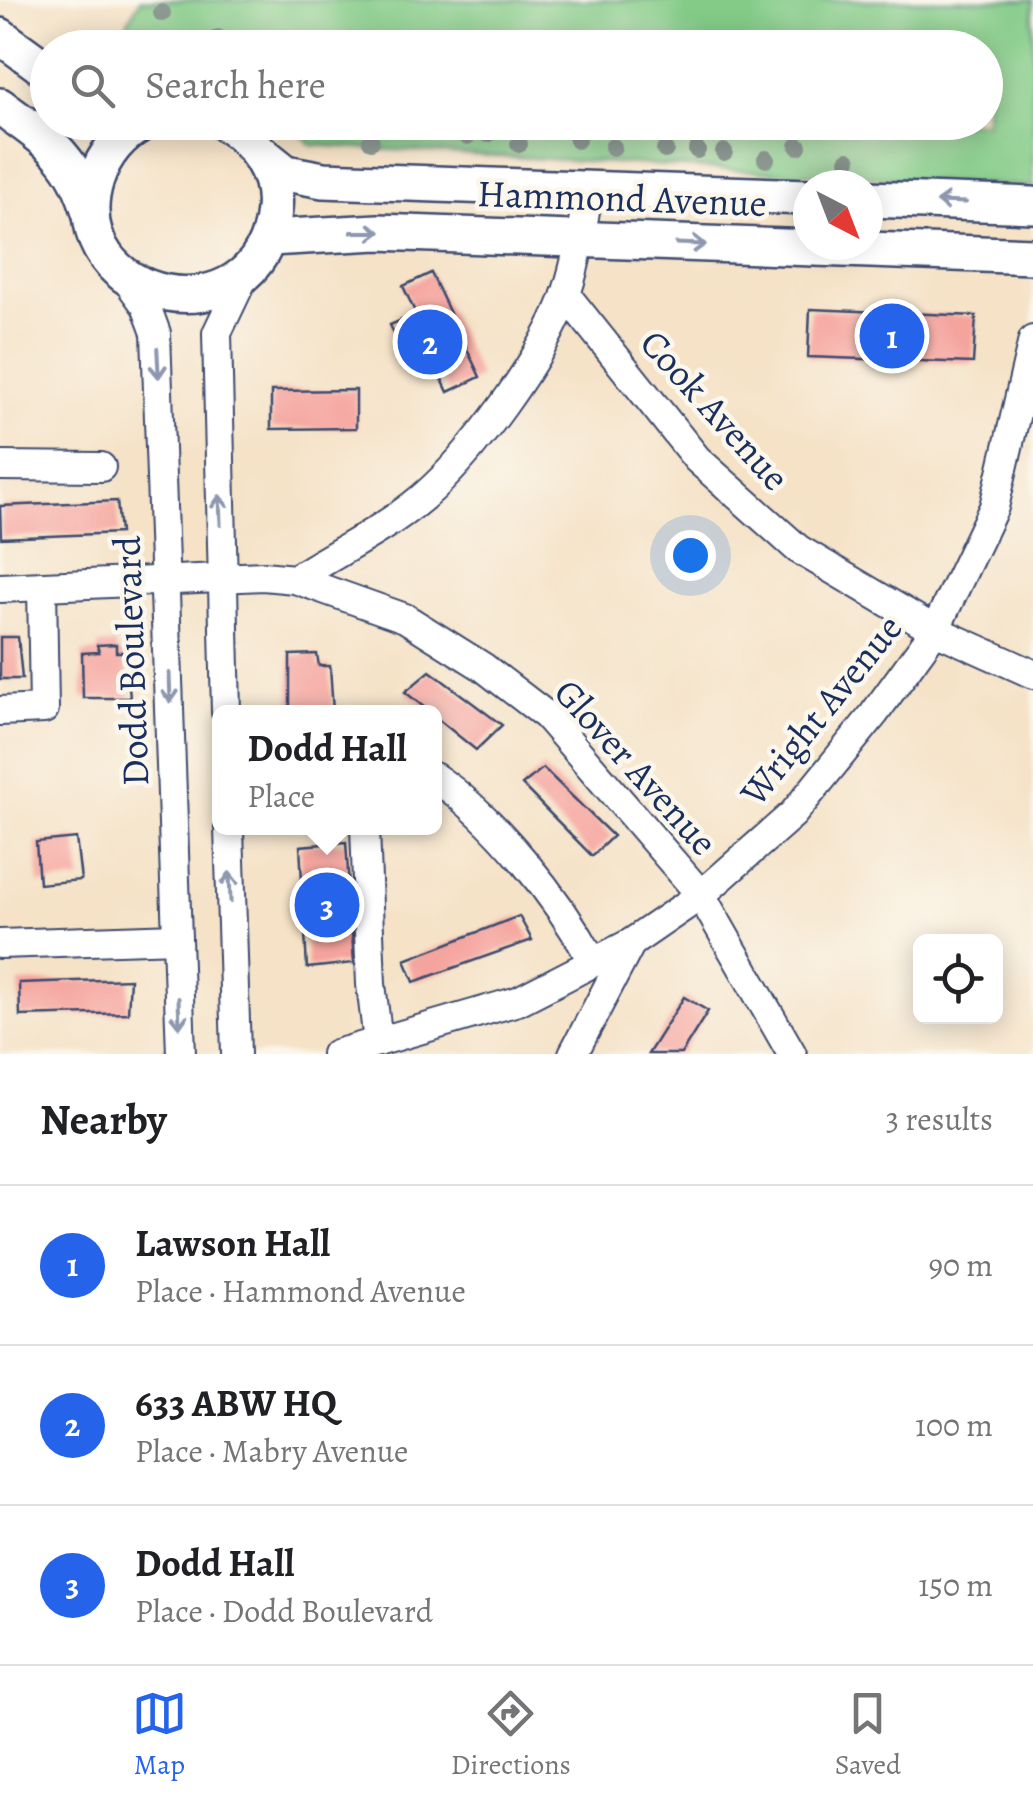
<!DOCTYPE html>
<html lang="en">
<head>
<meta charset="utf-8">
<style>
	:root { --surface:#fff; --page:#f6f6f6; --text:#202124; --muted:#757577; --line:#e0e0e0; --accent:#2563eb }
	body { margin:0; font-family:Alegreya,serif; background:var(--page); color:var(--text) }
	.controls { position:absolute; right:30px; bottom:30px; display:grid; overflow:hidden; border-radius:15px; box-shadow:0 5px 25px #0003 }
	.controls button { width:90px; height:90px; display:grid; place-items:center; padding:0; border:0; border-bottom:2px solid var(--line); background:var(--surface); color:var(--text); font:50px sans-serif }
	.compass { position:absolute; left:793px; top:170px; width:90px; height:90px; border-radius:50%; background:var(--surface); box-shadow:0 5px 25px #0003; rotate:138deg }
	.you { position:absolute; left:690px; top:555px; width:35px; height:35px; margin:-25px; border:8px solid #fff; border-radius:50%; background:#1a73e8; box-shadow:0 0 0 15px #1a73e833 }
	.badge { display:grid; place-items:center; width:65px; height:65px; border-radius:50%; background:var(--accent); color:#fff; font-size:32px; font-weight:700 }
	.pin { position:absolute; translate:-50% -50%; border:5px solid #fff; box-shadow:0 2px 10px #0006 }
	.popup { position:absolute; left:212px; top:705px; width:230px; height:130px; box-sizing:border-box; display:grid; place-content:center; border-radius:15px; background:var(--surface); filter:drop-shadow(0 2px 8px #0005); font-size:32px; white-space:nowrap; color:var(--muted) }
	.popup b { font-size:38px; color:var(--text) }
	.popup::after { content:''; position:absolute; left:50%; top:100%; margin-left:-20px; border:20px solid transparent; border-top-color:var(--surface) }
	.list { margin:0; padding:0; list-style:none }
	h2 { display:flex; justify-content:space-between; align-items:center; height:130px; margin:0; padding:0 40px; font-size:42px }
	h2 small { font-size:32px; font-weight:400; color:var(--muted) }
	.list li { display:grid; grid-template-columns:65px 1fr auto; gap:30px; align-items:center; box-sizing:border-box; height:160px; padding:0 40px; border-top:2px solid var(--line) }
	.list b { display:block; font-size:38px; white-space:nowrap }
	.list p { margin:0; font-size:32px; white-space:nowrap; color:var(--muted) }
	.list em { font-size:32px; font-style:normal; color:var(--muted) }
	.icon { flex:none; width:55px; height:55px; fill:none; stroke:currentColor; stroke-width:2; stroke-linecap:round; stroke-linejoin:round }
	.map { position:relative; flex:none; width:1033px; height:1054px; overflow:hidden }
	.search { position:absolute; background:var(--surface); box-shadow:0 5px 25px #0003; left:30px; right:30px; top:30px; height:110px; display:flex; align-items:center; gap:25px; box-sizing:border-box; padding:0 35px; border-radius:55px; color:var(--muted); font-size:38px }
	.sheet { height:610px; background:var(--surface) }
	nav { display:flex; justify-content:space-around; align-items:center; box-sizing:border-box; height:140px; border-top:2px solid var(--line); background:var(--surface); font-size:28px; color:var(--muted) }
	nav a { display:grid; justify-items:center; gap:5px }
	nav .on { color:var(--accent) }
	.map>svg:first-child { display:block }
	.green { fill:#83cb87; stroke:#4f7d72; stroke-width:2.5 }
	.building { fill:#f5a39d }
	.lines { fill:none; stroke-linecap:round; stroke-linejoin:round }
	.minor-casing { stroke:#3c4a6e; stroke-width:32 }
	.major-casing { stroke:#3c4a6e; stroke-width:40 }
	.minor { stroke:#fff; stroke-width:28 }
	.major { stroke:#fff; stroke-width:35 }
	.tree { fill:#8e9994 }
	.oneway { stroke:#8d97ae }
	.labels { text-anchor:middle; dominant-baseline:central; stroke-width:9; stroke-linejoin:round; paint-order:stroke }
	.street-label { font-size:38px; fill:#1b2f5e; stroke:#fbf7ec }
</style>
</head>
<body>
<div class="map">
<svg width="1033" height="1054" viewBox="0 0 1033 1054">
	<rect width="100%" height="100%" fill="#fbf7ec"/>
	<filter id="ink" filterUnits="userSpaceOnUse"><feTurbulence type="fractalNoise" baseFrequency=".01" numOctaves="2"/><feDisplacementMap in="SourceGraphic" scale="20" xChannelSelector="R" yChannelSelector="G"/><feConvolveMatrix kernelMatrix="1 2 1 2 8 2 1 2 1" color-interpolation-filters="sRGB"/></filter>
	<filter id="wash" filterUnits="userSpaceOnUse"><feTurbulence type="fractalNoise" baseFrequency=".0048" numOctaves="4" result="noise"/><feDisplacementMap in="SourceGraphic" scale="40" xChannelSelector="R" yChannelSelector="G"/><feGaussianBlur stdDeviation="2.25" result="paint"/><feColorMatrix in="noise" values="0 0 0 0 0 0 0 0 0 0 0 0 0 0 0 0 0 1.4 0 .05"/><feComposite in="paint" operator="in"/></filter>
	<g filter="url(#wash)">
		<rect width="100%" height="100%" fill="#f5e2c7"/>
		<polygon class="green" points="140,0 1033,0 1033,187 311,145 292,123 986,122 986,48 114,47"/>
		<g id="blocks">
			<g class="building">
				<polygon points="431,273 480,377 448,392 432,358 410,369 390,325 416,314 403,286"/>
				<polygon points="810,309 976,316 973,363 808,357"/>
				<polygon points="356,390 356,428 271,429 271,391"/>
				<polygon points="117,501 120,533 1,538 0,506"/>
				<polygon points="0,637 18,637 22,679 0,679"/>
				<polygon points="116,644 116,652 126,652 130,698 83,698 82,653 99,652 97,645"/>
				<polygon points="317,654 319,666 330,666 333,712 290,712 290,655"/>
				<polygon points="430,671 502,725 476,750 434,716 434,712 430,712 405,692"/>
				<polygon points="543,768 613,836 592,856 522,785"/>
				<polygon points="76,838 81,880 39,884 36,842"/>
				<polygon points="346,842 354,963 307,968 300,846"/>
				<polygon points="519,916 532,940 414,982 405,960"/>
				<polygon points="130,979 128,1013 20,1016 19,983"/>
				<polygon points="684,997 708,1011 681,1054 648,1054"/>
			</g>
		</g>
	</g>
	<g filter="url(#ink)">
		<use href="#blocks" fill-opacity="0" stroke="#3c4a6e" stroke-width="2.5"/>
		<g class="lines">
			<g class="minor-casing">
				<g id="minor">
					<polyline points="124,276 146,306 156,333 181,1054"/>
					<polyline points="566,295 697,459 798,549 935,630 1033,674"/>
					<polyline points="0,466 101,467"/>
					<path d="M295,579C337,552 384,530 423,497C472,455 541,360 564,300C577,265 582,226 589,189"/>
					<polyline points="0,588 263,576 295,579 405,618 483,667 547,716 701,895 792,1054"/>
					<polyline points="0,711 44,709 42,586"/>
					<polyline points="226,712 217,333 246,272"/>
					<path d="M434,777C494,817 559,899 593,962"/>
					<polyline points="229,828 236,1054"/>
					<polyline points="365,828 371,984 378,1042"/>
					<polyline points="0,944 177,938"/>
					<polyline points="336,1054 518,1001 631,943 701,895 793,814 874,714 935,630 994,507 1033,340"/>
					<polyline points="573,1054 631,943"/>
				</g>
			</g>
			<g class="major-casing">
				<g id="major">
					<polyline points="0,36 48,71"/>
					<path d="M0,106C47,141 73,154 90,212"/>
					<path d="M145,122C121,133 104,155 96,179C57,305 262,346 274,210C278,173 254,140 223,122"/>
					<polyline points="256,149 286,173 323,180 808,197"/>
					<polyline points="868,199 1033,205"/>
					<polyline points="269,238 378,232 1033,256"/>
				</g>
			</g>
			<use href="#minor" class="minor"/>
			<use href="#major" class="major"/>
		</g>
		<g class="tree">
			<circle cx="162" cy="13" r="9"/>
			<circle cx="218" cy="38" r="9"/>
			<circle cx="488" cy="134" r="9"/>
			<circle cx="467" cy="136" r="9"/>
			<circle cx="577" cy="140" r="9"/>
			<circle cx="371" cy="141" r="9"/>
			<circle cx="519" cy="144" r="9"/>
			<circle cx="798" cy="146" r="9"/>
			<circle cx="613" cy="147" r="9"/>
			<circle cx="665" cy="150" r="9"/>
			<circle cx="697" cy="150" r="9"/>
			<circle cx="724" cy="152" r="9"/>
			<circle cx="766" cy="159" r="9"/>
			<circle cx="848" cy="160" r="9"/>
		</g>
		<defs><path id="oneway-shaft" d="M-6 0H5M1.5-3L5.5 0L1.5 3" fill="none" stroke-width="1.6" stroke-linecap="round" stroke-linejoin="round" transform="scale(2.5)"/></defs>
		<g class="oneway">
			<use href="#oneway-shaft" transform="translate(951 202) rotate(-178)"/>
			<use href="#oneway-shaft" transform="translate(366 232)"/>
			<use href="#oneway-shaft" transform="translate(691 244) rotate(2)"/>
			<use href="#oneway-shaft" transform="translate(158 363) rotate(87)"/>
			<use href="#oneway-shaft" transform="translate(220 510) rotate(-92)"/>
			<use href="#oneway-shaft" transform="translate(170 688) rotate(88)"/>
			<use href="#oneway-shaft" transform="translate(230 887) rotate(-92)"/>
			<use href="#oneway-shaft" transform="translate(179 1013) rotate(88)"/>
		</g>
	</g>
	<g class="labels">
		<g class="street-label">
			<text transform="translate(622 198) rotate(2)">Hammond Avenue</text>
			<text transform="translate(715 410) rotate(48)">Cook Avenue</text>
			<text transform="translate(131 661) rotate(-92)">Dodd Boulevard</text>
			<text transform="translate(821 710) rotate(-51)">Wright Avenue</text>
			<text transform="translate(636 767) rotate(48)">Glover Avenue</text>
		</g>
	</g>
</svg>
<div class="controls">
<button><svg class="icon" aria-label="locate" viewBox="0 0 24 24"><circle cx="12" cy="12" r="6"/><path d="M12 2v4M12 18v4M2 12h4M18 12h4"/></svg></button>
</div>
<svg class="compass" viewBox="-18 -18 36 36"><path d="M0-13l5 13h-10z" fill="#e53935"/><path d="M0 13l5-13h-10z" fill="#757577"/></svg>
<div class="you"></div>
<div class="pin badge" style="left:892px;top:336px">1</div>
<div class="pin badge" style="left:430px;top:342px">2</div>
<div class="pin badge" style="left:327px;top:905px">3</div>
<div class="popup"><b>Dodd Hall</b>Place</div>
<div class="search"><svg class="icon" aria-label="search" viewBox="0 0 24 24"><circle cx="10" cy="10" r="6"/><path d="M15 15l6 6"/></svg>Search here</div>
</div>
<section class="sheet">
<h2>Nearby<small>3 results</small></h2>
<ul class="list">
<li><span class="badge">1</span><div><b>Lawson Hall</b><p>Place · Hammond Avenue</p></div><em>90 m</em></li>
<li><span class="badge">2</span><div><b>633 ABW HQ</b><p>Place · Mabry Avenue</p></div><em>100 m</em></li>
<li><span class="badge">3</span><div><b>Dodd Hall</b><p>Place · Dodd Boulevard</p></div><em>150 m</em></li>
</ul>
</section>
<nav>
<a class="on"><svg class="icon" aria-label="map" viewBox="0 0 24 24"><path d="M3 6l6-2 6 2 6-2v14l-6 2-6-2-6 2zM9 4v14M15 6v14"/></svg>Map</a>
<a><svg class="icon" aria-label="directions" viewBox="0 0 24 24"><path d="M12 3l9 9-9 9-9-9zM9 14v-3h6M13 9l2 2-2 2"/></svg>Directions</a>
<a><svg class="icon" aria-label="saved" viewBox="0 0 24 24"><path d="M7 4h10v16l-5-4-5 4z"/></svg>Saved</a>
</nav>
</body>
</html>
